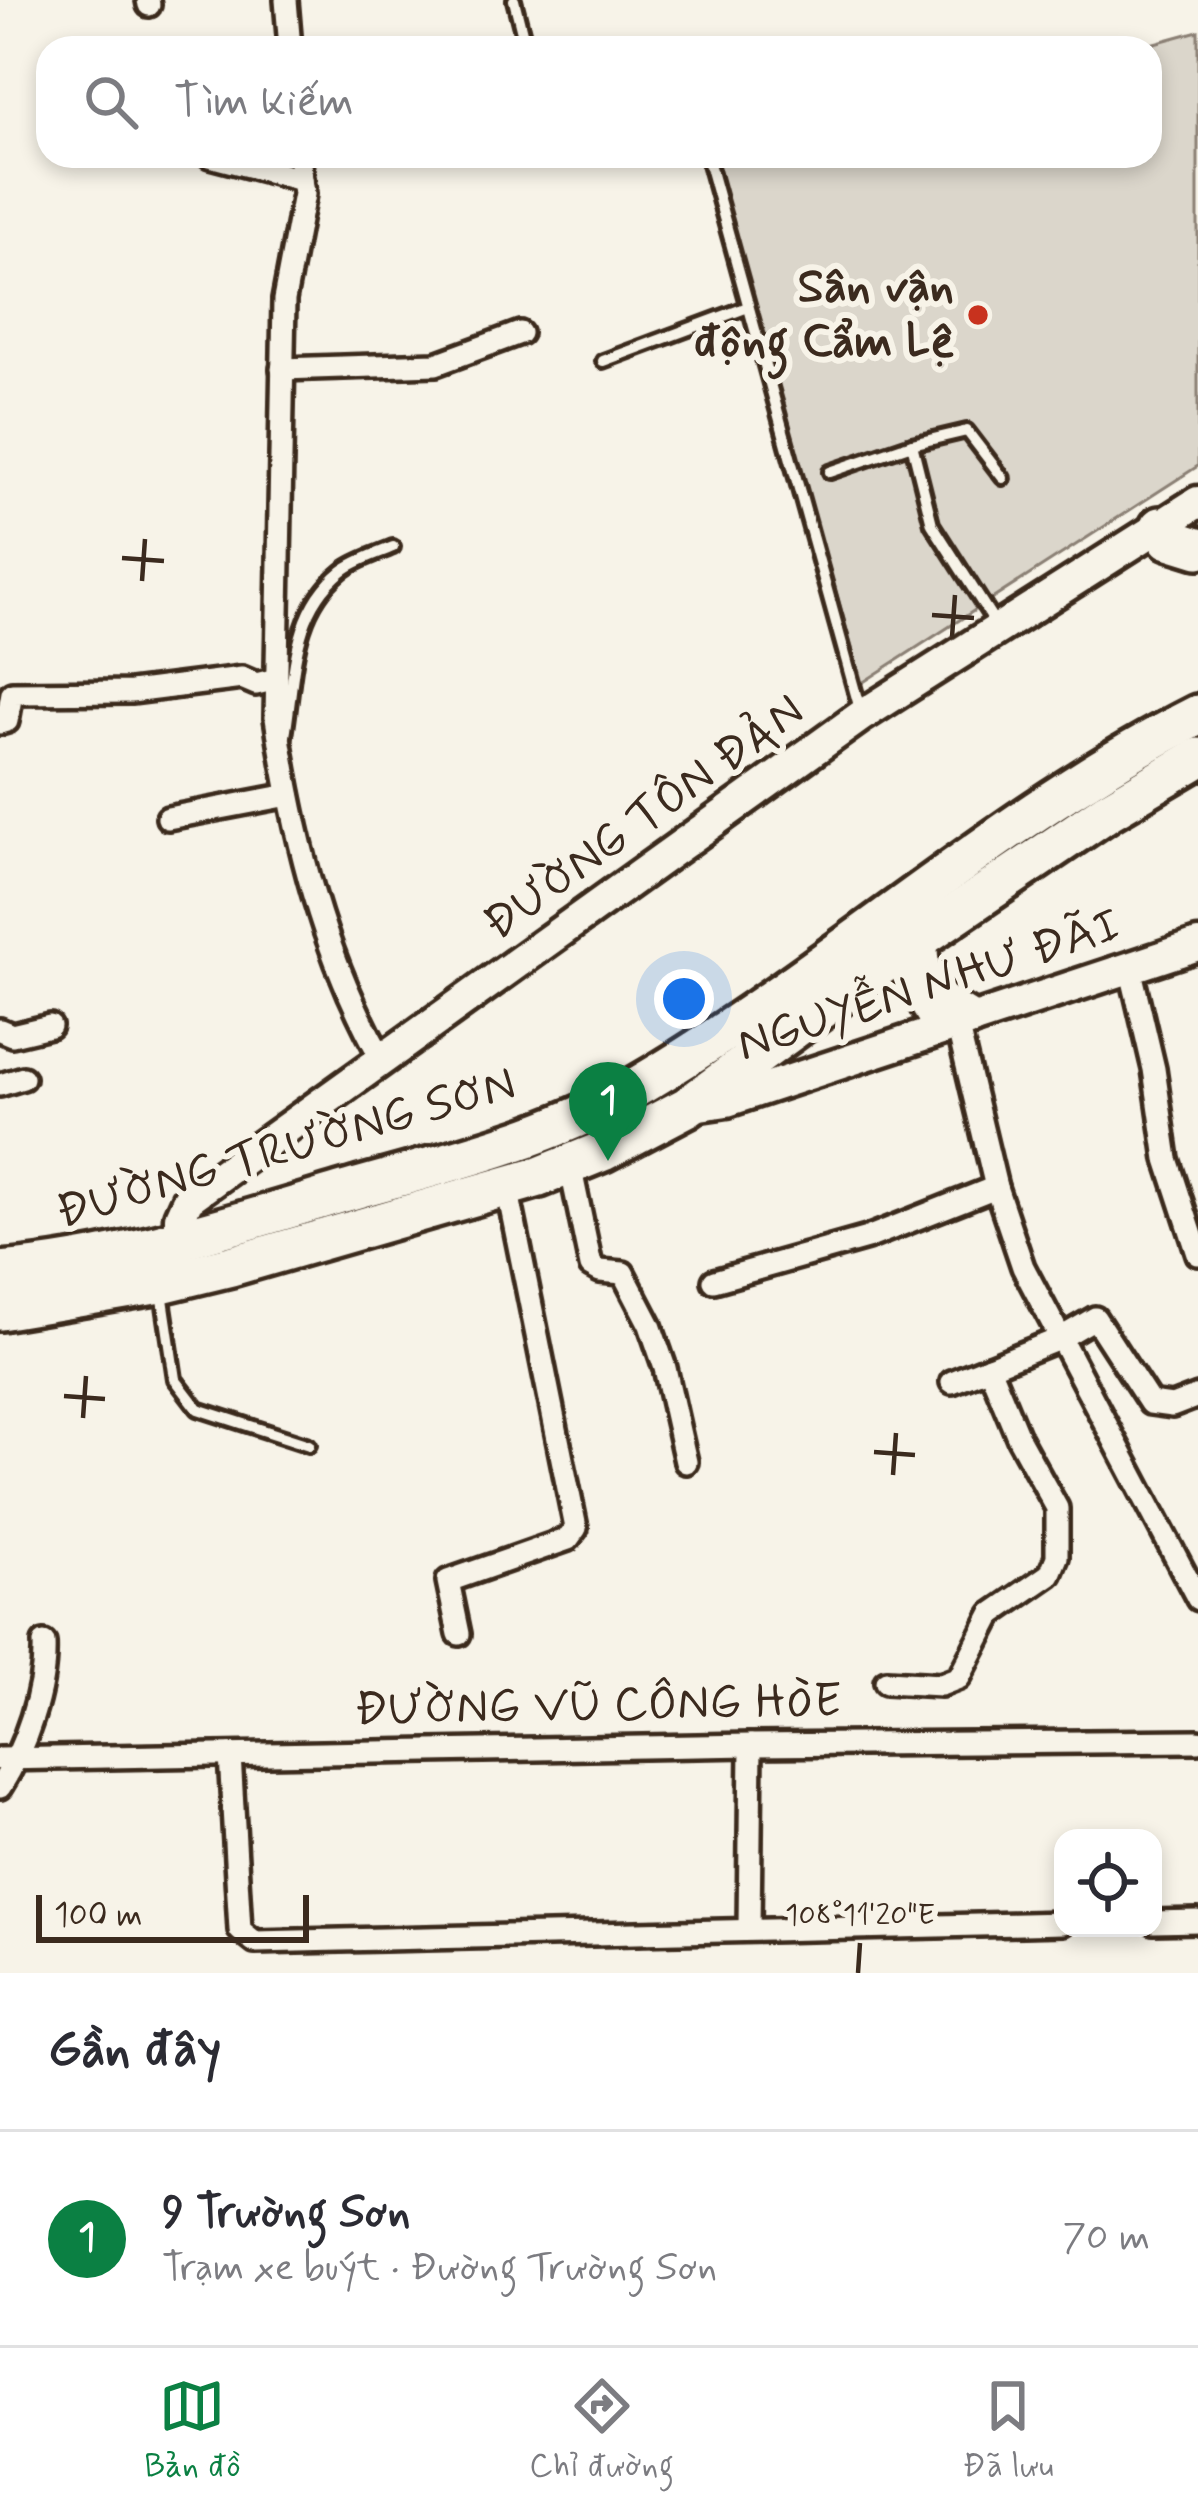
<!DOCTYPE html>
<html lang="vi">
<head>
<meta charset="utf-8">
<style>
	:root { --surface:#fff; --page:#f7f7f7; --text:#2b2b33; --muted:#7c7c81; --line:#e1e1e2; --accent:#0b8043 }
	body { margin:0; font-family:Mynerve,sans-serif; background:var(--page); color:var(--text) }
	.controls { position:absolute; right:36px; bottom:36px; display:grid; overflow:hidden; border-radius:24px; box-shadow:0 6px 18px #0003 }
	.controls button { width:108px; height:108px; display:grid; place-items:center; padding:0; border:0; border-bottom:3px solid var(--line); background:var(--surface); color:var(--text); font:60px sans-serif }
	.scale { position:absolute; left:36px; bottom:30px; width:273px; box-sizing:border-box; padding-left:12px; border:6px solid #3b2a1e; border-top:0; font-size:33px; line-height:42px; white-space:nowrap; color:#3b2a1e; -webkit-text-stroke:9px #f7f3e8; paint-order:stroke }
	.you { position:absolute; left:684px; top:999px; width:42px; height:42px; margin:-30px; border:9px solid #fff; border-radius:50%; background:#1a73e8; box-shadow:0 0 0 18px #1a73e833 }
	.badge { display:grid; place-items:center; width:78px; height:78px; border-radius:50%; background:var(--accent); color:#fff; font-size:39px; font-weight:700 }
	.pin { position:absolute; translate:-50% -99px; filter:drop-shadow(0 3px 6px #0008) }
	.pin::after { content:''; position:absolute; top:63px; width:42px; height:36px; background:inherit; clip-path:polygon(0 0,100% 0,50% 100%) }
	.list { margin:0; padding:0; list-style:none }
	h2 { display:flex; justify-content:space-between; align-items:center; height:156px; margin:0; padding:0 48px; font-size:51px }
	h2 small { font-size:39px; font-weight:400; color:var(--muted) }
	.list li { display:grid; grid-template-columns:78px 1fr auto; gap:36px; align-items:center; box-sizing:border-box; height:216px; padding:0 48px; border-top:3px solid var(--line) }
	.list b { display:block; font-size:45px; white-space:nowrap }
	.list p { margin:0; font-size:39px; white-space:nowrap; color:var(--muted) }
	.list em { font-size:39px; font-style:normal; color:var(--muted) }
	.icon { flex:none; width:66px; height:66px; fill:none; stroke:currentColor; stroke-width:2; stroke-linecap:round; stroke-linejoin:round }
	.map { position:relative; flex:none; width:1198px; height:1973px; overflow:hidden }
	.search { position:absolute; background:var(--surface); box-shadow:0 6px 18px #0003; left:36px; right:36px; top:36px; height:132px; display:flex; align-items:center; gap:30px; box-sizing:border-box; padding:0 42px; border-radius:36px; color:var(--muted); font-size:45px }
	.sheet { height:372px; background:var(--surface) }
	nav { display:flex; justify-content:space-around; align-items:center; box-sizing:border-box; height:168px; border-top:3px solid var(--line); background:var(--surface); font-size:33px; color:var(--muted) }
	nav a { display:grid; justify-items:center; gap:6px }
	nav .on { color:var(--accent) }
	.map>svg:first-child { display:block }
	.garden { fill:#dbd6cb; stroke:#8b8074; stroke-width:3 }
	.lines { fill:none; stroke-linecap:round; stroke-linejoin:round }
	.lane-casing { stroke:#3b2a1e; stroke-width:20 }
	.street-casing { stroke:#3b2a1e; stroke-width:30 }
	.secondary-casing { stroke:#3b2a1e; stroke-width:39 }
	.primary-casing { stroke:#3b2a1e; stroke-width:42 }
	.highway-casing { stroke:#3b2a1e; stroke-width:48 }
	.lane { stroke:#f7f3e8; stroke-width:10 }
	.street { stroke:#f7f3e8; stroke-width:21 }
	.secondary { stroke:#f7f3e8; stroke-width:30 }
	.primary { stroke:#f7f3e8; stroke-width:33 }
	.highway { stroke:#f7f3e8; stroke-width:39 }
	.ticks { fill:none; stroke:#3b2a1e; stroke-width:4.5 }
	.poi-dot { fill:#c8321e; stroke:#f7f3e8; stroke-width:4.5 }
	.labels { text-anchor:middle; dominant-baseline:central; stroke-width:12; stroke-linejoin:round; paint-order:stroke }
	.poi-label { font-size:48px; font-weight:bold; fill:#3b2a1e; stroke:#f7f3e8; text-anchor:end }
	.street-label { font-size:48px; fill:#3b2a1e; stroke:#f7f3e8 }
	.ticks-label { font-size:30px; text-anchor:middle; fill:#3b2a1e; stroke:#f7f3e8; stroke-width:12; stroke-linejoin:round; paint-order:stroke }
</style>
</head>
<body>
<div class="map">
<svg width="1198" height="1973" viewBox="0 0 1198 1973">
	<rect width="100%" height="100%" fill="#f7f3e8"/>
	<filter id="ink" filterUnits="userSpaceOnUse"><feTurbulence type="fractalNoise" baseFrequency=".00833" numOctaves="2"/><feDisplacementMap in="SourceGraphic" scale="24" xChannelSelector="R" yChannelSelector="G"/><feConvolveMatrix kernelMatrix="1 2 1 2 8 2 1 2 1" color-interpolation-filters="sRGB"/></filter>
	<g filter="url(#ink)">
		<polygon class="garden" points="1198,31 1198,466 862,683 714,164 744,156 1150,156 1150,48 1136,48"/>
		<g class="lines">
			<g class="lane-casing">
				<g id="lane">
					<polyline points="514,0 526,48"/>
					<polyline points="707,156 861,713"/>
					<polyline points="603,361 748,307"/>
					<polyline points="912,444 967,431 1003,478"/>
					<polyline points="830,472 912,444 932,524 997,626"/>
					<path d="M285,736C295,677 291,612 342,571C356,560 377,554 393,547"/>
					<polyline points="162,1292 175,1379 198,1409 309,1445"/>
				</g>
			</g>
			<g class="street-casing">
				<g id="street">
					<polyline points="148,0 149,5"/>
					<polyline points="286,0 290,48"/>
					<polyline points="210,156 302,180"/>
					<path d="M299,156L304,194L284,300L276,718C294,837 323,956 383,1061"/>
					<polyline points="282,369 436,364 520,333"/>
					<polyline points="0,723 7,721 12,693 131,692 242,678 256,684 277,679"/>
					<polyline points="168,818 289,795"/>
					<polyline points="888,950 936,1031"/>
					<polyline points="1130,967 1154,1069 1167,1159 1198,1254"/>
					<polyline points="957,1024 996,1187 1023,1267 1198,1599"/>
					<polyline points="0,1030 12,1035 50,1026"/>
					<polyline points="0,1085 23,1078"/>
					<polyline points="570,1165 591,1266 600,1271 623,1273 650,1325 665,1368 686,1462"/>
					<polyline points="714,1281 867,1238 996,1187"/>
					<polyline points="952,1382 1059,1339 1095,1318 1150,1403 1172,1406 1198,1396"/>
					<polyline points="459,1634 448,1581 568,1539 576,1528 507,1187"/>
					<polyline points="886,1682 941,1685 959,1678 992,1614 1050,1574 1057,1557 1057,1508 1019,1439 989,1367"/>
					<polyline points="230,1755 240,1930 255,1942 1063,1923"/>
					<polyline points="0,1759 751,1745 1198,1741"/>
					<path d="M0,1787C25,1748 46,1689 44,1643"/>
					<polyline points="1153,1922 1198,1921"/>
					<polyline points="749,1929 751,1745"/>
				</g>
			</g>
			<g class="secondary-casing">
				<g id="secondary">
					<polyline points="693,1106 727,1101 1198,945"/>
					<polyline points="180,1239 180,1217 188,1199 861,716 1198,502"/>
				</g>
			</g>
			<g class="primary-casing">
				<path id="primary" d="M921,938C920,987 931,995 971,1019"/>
			</g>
			<g class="highway-casing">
				<g id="highway">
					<polyline points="1160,527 1169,539 1198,548"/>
					<path d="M0,1272C121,1262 238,1223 354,1189C446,1163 545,1139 628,1092C826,978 994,818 1198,715"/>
					<polyline points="0,1310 161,1283 231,1266 539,1177 603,1151 687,1107 892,957 1108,811 1198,758"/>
				</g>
			</g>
			<use href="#lane" class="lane"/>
			<use href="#street" class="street"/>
			<use href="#secondary" class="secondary"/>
			<use href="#primary" class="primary"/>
			<use href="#highway" class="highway"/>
		</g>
	</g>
	<path class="ticks" d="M122,558L164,561M142,581L145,539M932,615L974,618M952,637L955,595M64,1396L105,1399M83,1418L86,1376M874,1452L915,1455M893,1475L896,1433M858,1973L860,1943"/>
	<circle class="poi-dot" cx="978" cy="315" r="12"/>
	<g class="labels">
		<g class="poi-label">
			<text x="954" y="287">Sân vận<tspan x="954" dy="55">động Cẩm Lệ</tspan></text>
		</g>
		<g class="street-label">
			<text transform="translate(644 818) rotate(-36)">ĐƯỜNG TÔN ĐẢN</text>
			<text transform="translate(929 986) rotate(-18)">NGUYỄN NHƯ ĐÃI</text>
			<text transform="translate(286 1149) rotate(-16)">ĐƯỜNG TRƯỜNG SƠN</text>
			<text transform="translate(598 1706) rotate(-1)">ĐƯỜNG VŨ CÔNG HÒE</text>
		</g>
	</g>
	<g class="ticks-label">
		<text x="860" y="1924">108°11'20"E</text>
	</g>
</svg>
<div class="controls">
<button><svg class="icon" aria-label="locate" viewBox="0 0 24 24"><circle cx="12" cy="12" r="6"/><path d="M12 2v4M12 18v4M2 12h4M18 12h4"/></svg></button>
</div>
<div class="scale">100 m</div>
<div class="you"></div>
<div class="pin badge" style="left:608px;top:1161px">1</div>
<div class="search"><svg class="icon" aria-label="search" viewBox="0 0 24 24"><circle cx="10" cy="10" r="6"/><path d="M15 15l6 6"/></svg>Tìm kiếm</div>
</div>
<section class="sheet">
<h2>Gần đây<small></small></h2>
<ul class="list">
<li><span class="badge">1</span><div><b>9 Trường Sơn</b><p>Trạm xe buýt · Đường Trường Sơn</p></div><em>70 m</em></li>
</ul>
</section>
<nav>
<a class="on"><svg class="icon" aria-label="map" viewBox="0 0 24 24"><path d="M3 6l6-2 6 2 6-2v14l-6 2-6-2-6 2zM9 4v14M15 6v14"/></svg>Bản đồ</a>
<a><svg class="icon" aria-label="directions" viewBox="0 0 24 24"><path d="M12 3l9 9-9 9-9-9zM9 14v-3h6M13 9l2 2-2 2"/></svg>Chỉ đường</a>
<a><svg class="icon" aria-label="saved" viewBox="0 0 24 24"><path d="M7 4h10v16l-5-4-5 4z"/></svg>Đã lưu</a>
</nav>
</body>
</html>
